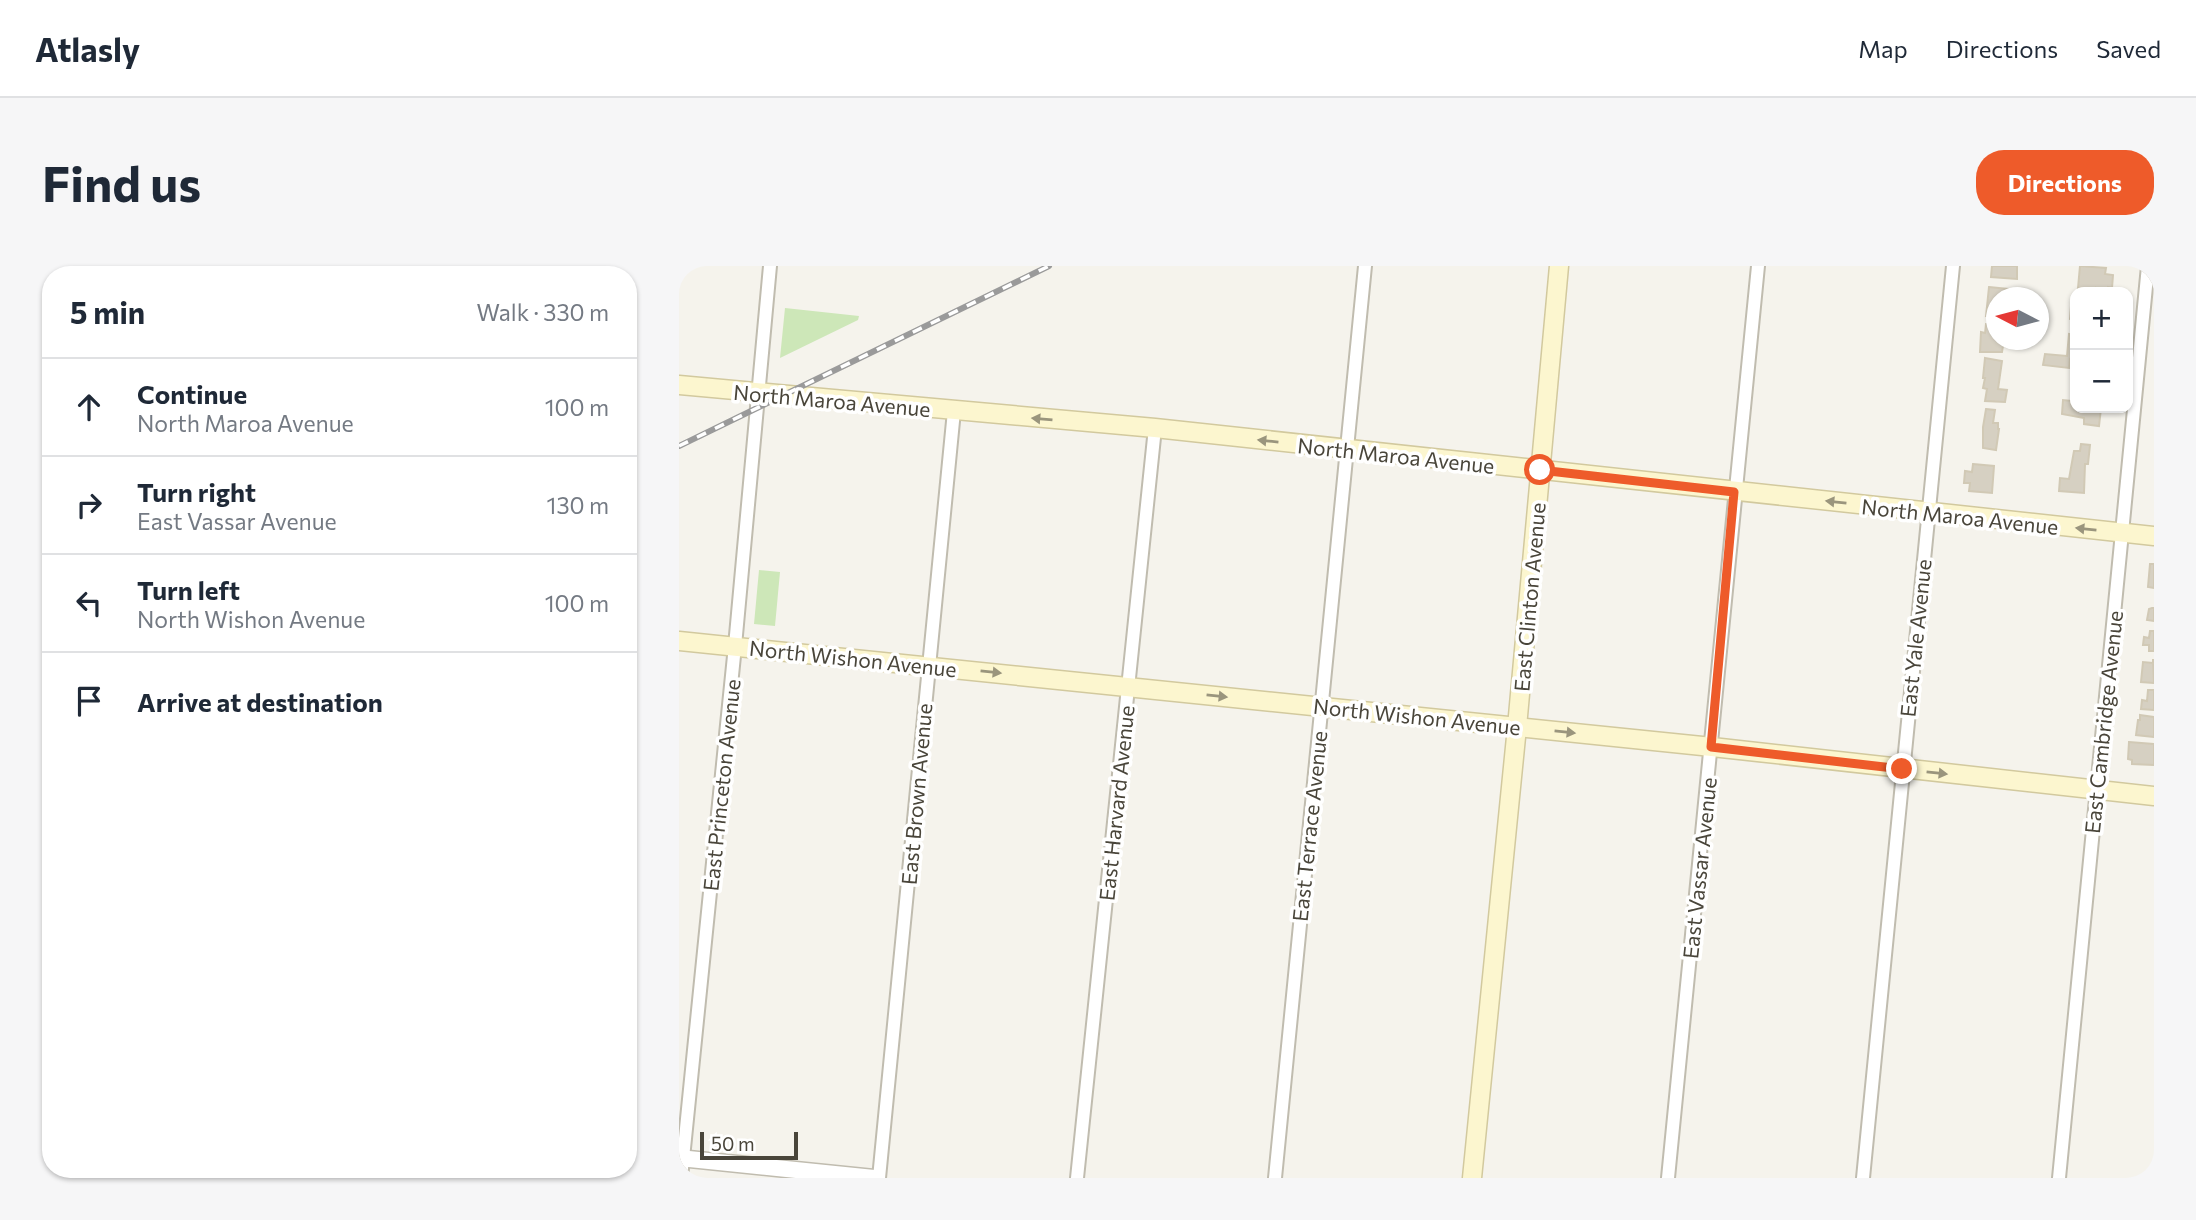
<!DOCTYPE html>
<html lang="en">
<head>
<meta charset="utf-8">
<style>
	:root { --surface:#fff; --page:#f6f6f7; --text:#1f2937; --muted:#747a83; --line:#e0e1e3; --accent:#ee5b2a }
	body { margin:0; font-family:Commissioner,sans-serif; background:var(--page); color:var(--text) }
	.controls { position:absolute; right:21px; top:21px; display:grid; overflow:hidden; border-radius:14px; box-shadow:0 2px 5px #0004 }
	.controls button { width:63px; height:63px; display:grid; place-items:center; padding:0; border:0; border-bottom:2px solid var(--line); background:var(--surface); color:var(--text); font:35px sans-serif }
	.compass { position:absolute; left:1307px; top:21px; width:63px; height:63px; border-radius:50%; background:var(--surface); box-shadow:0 2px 5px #0004; rotate:276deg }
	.scale { position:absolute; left:21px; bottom:18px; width:98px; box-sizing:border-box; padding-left:7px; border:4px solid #49453a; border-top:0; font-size:19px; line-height:24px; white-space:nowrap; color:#49453a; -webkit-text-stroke:5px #fff; paint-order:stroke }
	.stop { position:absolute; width:21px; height:21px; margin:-16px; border:5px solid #ee5b2a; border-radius:50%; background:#fff }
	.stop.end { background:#ee5b2a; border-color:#fff; box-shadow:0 2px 7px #0008 }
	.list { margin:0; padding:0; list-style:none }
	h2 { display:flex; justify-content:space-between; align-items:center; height:91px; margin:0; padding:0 28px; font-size:30px }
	h2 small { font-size:23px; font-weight:400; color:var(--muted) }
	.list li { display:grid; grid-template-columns:46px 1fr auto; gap:21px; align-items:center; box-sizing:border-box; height:98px; padding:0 28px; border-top:2px solid var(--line) }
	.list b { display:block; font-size:26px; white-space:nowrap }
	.list p { margin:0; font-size:23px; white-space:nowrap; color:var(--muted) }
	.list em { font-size:23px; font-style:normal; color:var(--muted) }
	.icon { flex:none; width:38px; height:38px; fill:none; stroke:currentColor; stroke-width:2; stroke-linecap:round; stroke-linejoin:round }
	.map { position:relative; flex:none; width:1475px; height:912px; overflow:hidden; border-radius:28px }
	header { display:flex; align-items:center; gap:42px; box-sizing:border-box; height:98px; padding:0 35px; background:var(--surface); border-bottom:2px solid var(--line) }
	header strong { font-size:33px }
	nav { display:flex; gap:38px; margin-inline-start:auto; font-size:24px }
	.intro { display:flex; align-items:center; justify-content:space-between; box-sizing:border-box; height:168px; padding:0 42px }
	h1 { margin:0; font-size:49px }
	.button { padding:18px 32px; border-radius:28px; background:var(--accent); color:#fff; font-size:24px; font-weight:700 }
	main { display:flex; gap:42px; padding:0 42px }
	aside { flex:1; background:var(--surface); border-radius:28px; box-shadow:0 2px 5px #0004 }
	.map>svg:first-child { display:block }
	.green { fill:#cde7b8 }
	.building { fill:#d6d0c2; stroke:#d1c9b5; stroke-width:2 }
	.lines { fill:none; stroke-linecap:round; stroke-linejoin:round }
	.minor-casing { stroke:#c0bcaf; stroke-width:16 }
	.tertiary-casing { stroke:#c0bcaf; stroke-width:19 }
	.secondary-casing { stroke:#d2c99e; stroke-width:21 }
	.minor { stroke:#fff; stroke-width:12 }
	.tertiary { stroke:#fff; stroke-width:16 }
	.secondary { stroke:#fcf6cf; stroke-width:18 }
	.rail-casing { stroke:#9a9a9a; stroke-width:6 }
	.rail { stroke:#fff; stroke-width:3.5; stroke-dasharray:10; stroke-linecap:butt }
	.oneway { fill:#9a957d }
	.route { stroke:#ee5b2a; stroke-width:9 }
	.labels { text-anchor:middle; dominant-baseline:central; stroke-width:7; stroke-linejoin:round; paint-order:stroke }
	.street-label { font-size:21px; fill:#49453a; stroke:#fff }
</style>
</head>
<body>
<header>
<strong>Atlasly</strong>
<nav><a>Map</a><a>Directions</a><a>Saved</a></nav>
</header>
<div class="intro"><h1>Find us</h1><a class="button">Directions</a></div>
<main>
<aside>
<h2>5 min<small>Walk · 330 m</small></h2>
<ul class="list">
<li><svg class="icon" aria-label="ahead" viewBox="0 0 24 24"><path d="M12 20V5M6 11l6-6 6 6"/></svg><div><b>Continue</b><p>North Maroa Avenue</p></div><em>100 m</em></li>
<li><svg class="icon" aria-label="right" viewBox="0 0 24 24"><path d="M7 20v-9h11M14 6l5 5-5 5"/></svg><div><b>Turn right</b><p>East Vassar Avenue</p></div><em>130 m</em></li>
<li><svg class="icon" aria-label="left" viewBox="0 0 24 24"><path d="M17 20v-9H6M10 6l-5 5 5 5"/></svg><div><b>Turn left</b><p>North Wishon Avenue</p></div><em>100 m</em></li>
<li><svg class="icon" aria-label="arrive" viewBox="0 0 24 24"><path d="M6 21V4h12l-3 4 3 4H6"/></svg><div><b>Arrive at destination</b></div></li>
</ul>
</aside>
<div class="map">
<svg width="1475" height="912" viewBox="0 0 1475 912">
	<rect width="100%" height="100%" fill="#f5f3ec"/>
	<g class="green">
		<polygon points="106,42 180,50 179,54 101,92"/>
		<polygon points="80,304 101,306 96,360 75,358"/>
	</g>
	<g class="building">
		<polygon points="1313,0 1338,0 1338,13 1312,11"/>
		<polygon points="1401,0 1427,2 1426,8 1434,9 1433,22 1429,21 1429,26 1417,22 1417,26 1404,26 1404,22 1399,22"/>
		<polygon points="1310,21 1329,23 1329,30 1331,31 1318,32 1318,51 1307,50"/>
		<polygon points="1392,40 1396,41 1396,54 1391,53"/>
		<polygon points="1307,58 1318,59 1318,74 1325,74 1323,86 1301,86 1302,66 1306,67"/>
		<polygon points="1390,68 1396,69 1396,94 1391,93 1390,102 1364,99 1366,88 1388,90"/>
		<polygon points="1306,92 1323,95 1319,123 1328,124 1326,136 1306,135 1308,123 1304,122 1306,112 1304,112"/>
		<polygon points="1395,119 1396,142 1422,142 1420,160 1405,158 1405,152 1383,148 1384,134 1393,135"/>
		<polygon points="1307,143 1316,144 1314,157 1319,157 1319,163 1320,163 1317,184 1304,182 1304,161"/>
		<polygon points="1402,178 1411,179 1409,198 1406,198 1405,227 1380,225 1381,212 1390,213 1395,185 1401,185"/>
		<polygon points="1294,198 1315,200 1313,227 1290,225 1291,217 1285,217 1286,205 1293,206"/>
		<polygon points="1471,298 1475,298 1475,322 1469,321"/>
		<polygon points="1473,342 1475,342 1475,355 1468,354 1470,343"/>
		<polygon points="1471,365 1475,365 1475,385 1470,385 1470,379 1464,379 1465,371 1470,372"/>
		<polygon points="1474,393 1475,417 1462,416 1464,396 1474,397"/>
		<polygon points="1469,424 1475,424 1475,444 1462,443 1463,434 1468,435"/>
		<polygon points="1461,449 1475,451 1475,471 1457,469 1459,454 1461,454"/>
		<polygon points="1450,476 1475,478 1475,499 1453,498 1453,494 1449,493"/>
	</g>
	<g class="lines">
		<g class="minor-casing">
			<g id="minor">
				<polyline points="2,912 56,380 91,0"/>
				<polyline points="200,912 275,145"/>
				<polyline points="398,912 476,162"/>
				<polyline points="596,912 686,0"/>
				<polyline points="989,912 1079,0"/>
				<polyline points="1184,912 1274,0"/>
				<polyline points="1380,912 1469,0"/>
			</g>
		</g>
		<g class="tertiary-casing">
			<polyline id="tertiary" points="0,892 195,912"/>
		</g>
		<g class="secondary-casing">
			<g id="secondary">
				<polyline points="0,119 476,162 1475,270"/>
				<polyline points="0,375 1033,481 1475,530"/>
				<polyline points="793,912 838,461 880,0"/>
			</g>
		</g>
		<use href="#minor" class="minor"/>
		<use href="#tertiary" class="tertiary"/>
		<use href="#secondary" class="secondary"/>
		<g class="rail-casing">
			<polyline id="rail" points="0,180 370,0"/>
		</g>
		<use href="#rail" class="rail"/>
	</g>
	<defs><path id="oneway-solid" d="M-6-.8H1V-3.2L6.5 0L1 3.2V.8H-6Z" transform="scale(1.75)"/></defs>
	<g class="oneway">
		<use href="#oneway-solid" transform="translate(363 153) rotate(-175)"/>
		<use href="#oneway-solid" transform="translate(589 175) rotate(-174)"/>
		<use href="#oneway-solid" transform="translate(1157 236) rotate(-174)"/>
		<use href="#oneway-solid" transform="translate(1407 263) rotate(-174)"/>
		<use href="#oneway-solid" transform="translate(312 406) rotate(6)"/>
		<use href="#oneway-solid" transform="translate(538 430) rotate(6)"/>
		<use href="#oneway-solid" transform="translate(886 466) rotate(6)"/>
		<use href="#oneway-solid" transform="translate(1258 507) rotate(6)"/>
	</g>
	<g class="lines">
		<polyline class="route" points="861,204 1055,226 1032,481 1223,503"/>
	</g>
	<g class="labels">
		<g class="street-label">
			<text transform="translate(153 134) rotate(5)">North Maroa Avenue</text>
			<text transform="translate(717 189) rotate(6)">North Maroa Avenue</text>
			<text transform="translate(1281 250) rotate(6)">North Maroa Avenue</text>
			<text transform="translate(850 331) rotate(-85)">East Clinton Avenue</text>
			<text transform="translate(1236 372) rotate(-84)">East Yale Avenue</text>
			<text transform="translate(174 392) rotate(6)">North Wishon Avenue</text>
			<text transform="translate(738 450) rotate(6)">North Wishon Avenue</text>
			<text transform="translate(1424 456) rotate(-84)">East Cambridge Avenue</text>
			<text transform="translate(42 519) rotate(-84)">East Princeton Avenue</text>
			<text transform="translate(237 528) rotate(-85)">East Brown Avenue</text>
			<text transform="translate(437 537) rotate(-84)">East Harvard Avenue</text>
			<text transform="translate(630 560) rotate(-84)">East Terrace Avenue</text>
			<text transform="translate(1020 602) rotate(-84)">East Vassar Avenue</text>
		</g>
	</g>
</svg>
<div class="controls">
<button>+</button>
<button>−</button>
</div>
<svg class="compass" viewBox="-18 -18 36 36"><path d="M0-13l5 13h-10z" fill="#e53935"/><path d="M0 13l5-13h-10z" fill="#747a83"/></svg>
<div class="scale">50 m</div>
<div class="stop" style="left:861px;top:204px"></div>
<div class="stop end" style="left:1223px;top:503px"></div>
</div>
</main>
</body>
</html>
